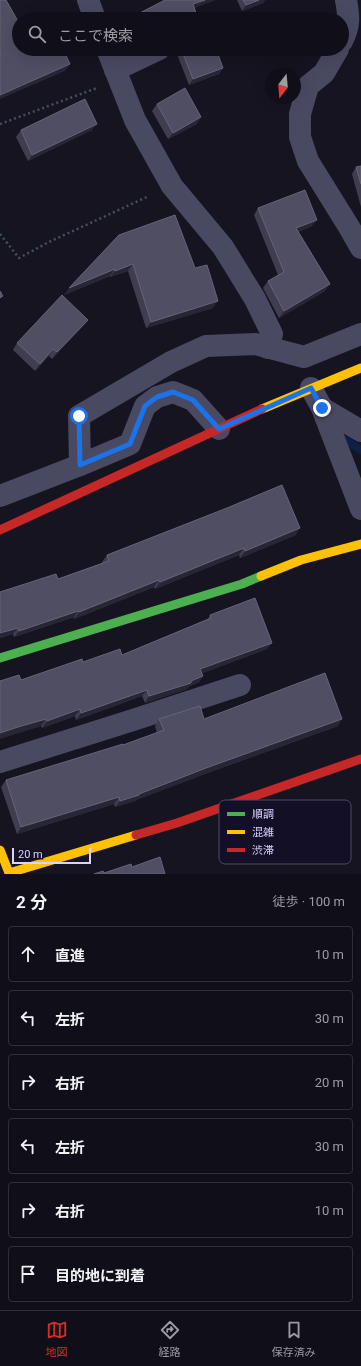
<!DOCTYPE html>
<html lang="ja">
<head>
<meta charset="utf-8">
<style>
	:root { --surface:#100f19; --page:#1e1d26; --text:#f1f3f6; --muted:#9c9ca2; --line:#302f38; --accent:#d93025 }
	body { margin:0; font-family:Roboto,"Noto Sans JP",sans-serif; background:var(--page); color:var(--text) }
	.compass { position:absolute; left:265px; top:68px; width:36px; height:36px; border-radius:50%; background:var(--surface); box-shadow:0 4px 16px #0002; rotate:196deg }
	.scale { position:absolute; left:12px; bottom:10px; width:79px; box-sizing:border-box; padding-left:4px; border:2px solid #d9d4ff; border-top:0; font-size:11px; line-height:14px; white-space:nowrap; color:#d9d4ff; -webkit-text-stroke:3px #130f26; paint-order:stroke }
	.stop { position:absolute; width:12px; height:12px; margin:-9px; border:3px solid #1a73e8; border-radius:50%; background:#fff }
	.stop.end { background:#1a73e8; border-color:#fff; box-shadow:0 1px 4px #0008 }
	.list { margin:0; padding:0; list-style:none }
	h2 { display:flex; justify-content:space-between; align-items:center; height:52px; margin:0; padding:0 16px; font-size:17px }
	h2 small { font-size:13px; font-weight:400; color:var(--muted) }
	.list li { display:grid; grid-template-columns:26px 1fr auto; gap:12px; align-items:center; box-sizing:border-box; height:56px; margin:0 8px 8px; padding:0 8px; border:1px solid var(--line); border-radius:4px }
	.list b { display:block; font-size:15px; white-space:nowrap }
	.list em { font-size:13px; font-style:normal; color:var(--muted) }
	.icon { flex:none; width:22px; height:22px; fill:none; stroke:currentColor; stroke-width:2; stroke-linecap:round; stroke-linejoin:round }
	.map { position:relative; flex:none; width:361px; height:874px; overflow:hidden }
	.search { position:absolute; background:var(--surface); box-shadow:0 4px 16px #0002; left:12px; right:12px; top:12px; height:44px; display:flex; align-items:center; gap:10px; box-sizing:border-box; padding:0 14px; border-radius:22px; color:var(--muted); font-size:15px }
	.sheet { height:436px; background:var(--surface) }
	nav { display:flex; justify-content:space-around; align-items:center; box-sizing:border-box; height:56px; border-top:1px solid var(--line); background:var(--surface); font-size:11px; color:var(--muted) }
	nav a { display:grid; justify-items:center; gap:2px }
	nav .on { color:var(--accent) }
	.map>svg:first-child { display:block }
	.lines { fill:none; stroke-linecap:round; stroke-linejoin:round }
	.stream { stroke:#0d2144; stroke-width:8 }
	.path { stroke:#44505f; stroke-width:2.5; stroke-dasharray:2 3; stroke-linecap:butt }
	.street { stroke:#4a4962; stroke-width:22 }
	.fast { stroke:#4caf50; stroke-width:9 }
	.slow { stroke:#ffc107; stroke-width:9 }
	.jam { stroke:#c62828; stroke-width:9 }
	.wall { fill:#403d50 }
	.shaded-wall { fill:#282635 }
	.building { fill:#504e63; stroke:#66637b }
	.route { stroke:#1a73e8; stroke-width:5 }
	.key { fill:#130f26; stroke:#4e4a67; stroke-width:1 }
	.key-label { font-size:11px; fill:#d9d4ff }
</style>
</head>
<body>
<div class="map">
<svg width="361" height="874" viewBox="0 0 361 874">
	<rect width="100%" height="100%" fill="#161421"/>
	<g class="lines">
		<polyline class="stream" points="339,436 361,450"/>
		<g class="path">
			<polyline points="0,124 97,88"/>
			<polyline points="0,234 19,258 49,242 149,196"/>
		</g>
		<g class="street">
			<polyline points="88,0 95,19"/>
			<path d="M342,41C350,26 349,16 346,0"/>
			<polyline points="107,49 135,120 172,186 223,247 255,299 272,334 268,348"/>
			<polyline points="338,49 324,73 308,86 300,114 300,137 308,161 349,227 361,248"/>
			<polyline points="115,70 159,49"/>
			<polyline points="311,388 322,408 361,509"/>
			<polyline points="322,408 361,431"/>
			<polyline points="80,465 79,416 171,362 206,346 255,344 304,357 361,334"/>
			<polyline points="0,496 80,465 130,444 145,406 157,397 173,392 193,400 219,429"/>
			<polyline points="0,762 133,720 240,685"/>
		</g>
		<polyline class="fast" points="0,658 242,584 261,576"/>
		<g class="slow">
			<polyline points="262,409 361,368"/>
			<polyline points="261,576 301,560 361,544"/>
			<polyline points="0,850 9,873 136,835"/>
		</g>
		<g class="jam">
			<polyline points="0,530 262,409"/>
			<polyline points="136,835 177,823 361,759"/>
		</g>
	</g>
	<g class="wall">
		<polygon points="237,0 265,0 263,3 242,11"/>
		<polygon points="175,49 216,49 223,68 219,74 189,85"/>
		<polygon points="157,104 197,124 168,139 152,111"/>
		<polygon points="21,130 92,130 28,161 16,137"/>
		<polygon points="361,166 361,207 352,174 356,167"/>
		<polygon points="258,208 312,226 298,232 325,291 279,318 263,288 268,281 278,275 254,215"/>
		<polygon points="119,235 195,268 213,308 146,328 128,271 110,277 110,276 64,295"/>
		<polygon points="88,320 83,326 52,359 49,356 35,371 13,350 17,343"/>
		<polygon points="296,535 240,558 239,555 155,589 154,587 74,619 74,617 14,637 13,634 0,638 58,579 102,563 102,562 107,555"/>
		<polygon points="210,615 272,643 267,649 202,673 203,676 199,682 188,687 187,689 145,703 142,696 76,720 75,716 42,728 41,726 14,734 21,680 83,662 122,655 208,619"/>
		<polygon points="159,719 204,719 338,726 202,775 136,800 135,801 115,807 114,804 17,834 1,787 6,780 123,745 157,733 155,726"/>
	</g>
	<g class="shaded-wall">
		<polygon points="205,0 216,0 189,10 193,4"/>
		<polygon points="259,0 265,0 263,3 242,11 246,5"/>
		<polygon points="70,64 65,71 0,99 0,95"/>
		<polygon points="223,68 219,74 189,85 193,79"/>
		<polygon points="201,117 197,124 168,139 173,133"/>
		<polygon points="97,124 92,130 28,161 32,155"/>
		<polygon points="317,220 312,226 291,235 296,228"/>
		<polygon points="133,264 128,271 110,277 115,271"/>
		<polygon points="115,269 110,276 64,295 69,288"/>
		<polygon points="330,284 325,291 279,318 284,311"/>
		<polygon points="218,301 213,308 146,328 151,322"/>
		<polygon points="88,320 83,326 52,359 57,352"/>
		<polygon points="53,349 49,356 35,371 40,364"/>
		<polygon points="300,528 296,535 240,558 245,551"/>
		<polygon points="244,548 239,555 155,589 160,582"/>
		<polygon points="159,580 154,587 74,619 79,612"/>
		<polygon points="78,611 74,617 14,637 19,631"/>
		<polygon points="18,628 13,634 0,638 0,633"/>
		<polygon points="272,643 267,649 196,676 200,669"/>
		<polygon points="203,676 199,682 188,687 187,689 145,703 149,696"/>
		<polygon points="147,690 142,696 76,720 81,713"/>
		<polygon points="80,709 75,716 42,728 47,721"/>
		<polygon points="46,719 41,726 0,739 0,733 18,727"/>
		<polygon points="342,719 338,726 202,775 136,800 135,801 115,807 120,801 206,768"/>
		<polygon points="119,797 114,804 17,834 21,827"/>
	</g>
	<g class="building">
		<polygon points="0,0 6,0 19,23 19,49 63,49 70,64 0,95 0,55 1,54 0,52"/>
		<polygon points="165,0 205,0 193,4 198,19 128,19"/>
		<polygon points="243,0 259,0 246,5"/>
		<polygon points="181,49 216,49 223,68 193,79"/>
		<polygon points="185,88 201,117 173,133 157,104"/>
		<polygon points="85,99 97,124 32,155 21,130"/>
		<polygon points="361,166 361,184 356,167"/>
		<polygon points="305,190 317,220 296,228 330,284 284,311 268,281 284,272 258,208"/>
		<polygon points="175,215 195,268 207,265 218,301 151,322 133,264 115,271 115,269 69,288 119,235"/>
		<polygon points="0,291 3,296 0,298"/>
		<polygon points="62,295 88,320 57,352 53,349 40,364 17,343"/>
		<polygon points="282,485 300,528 245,551 244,548 160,582 159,580 79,612 78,611 19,631 18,628 0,633 0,592 56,574 58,579 109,561 107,555 227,508"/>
		<polygon points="255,598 272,643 200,669 203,676 191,681 191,683 149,696 147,690 81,713 80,709 47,721 46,719 18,727 0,733 0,681 19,675 21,680 82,659 83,662 120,649 122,655 211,618 210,615"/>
		<polygon points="325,673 342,719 206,768 139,794 139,795 120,801 119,797 21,827 6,780 123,744 123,745 164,730 159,719 200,706 204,719"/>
		<polygon points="160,857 165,874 94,874 103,871 104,873 131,864 132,867"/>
	</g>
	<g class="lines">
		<polyline class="route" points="79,416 80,465 130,444 145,406 157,397 173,392 193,400 219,429 311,388 322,408"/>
	</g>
	<rect x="219" y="800" width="132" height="64" rx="6" class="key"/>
	<rect x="227" y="812" width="18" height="4" fill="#4caf50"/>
	<rect x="227" y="830" width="18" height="4" fill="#ffc107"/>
	<rect x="227" y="848" width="18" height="4" fill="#c62828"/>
	<g class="key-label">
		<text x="252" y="818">順調</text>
		<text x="252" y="836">混雑</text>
		<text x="252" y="854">渋滞</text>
	</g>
</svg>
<svg class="compass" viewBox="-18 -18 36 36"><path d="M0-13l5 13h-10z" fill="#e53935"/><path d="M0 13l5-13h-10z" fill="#9c9ca2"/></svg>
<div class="scale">20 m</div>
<div class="stop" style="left:79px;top:416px"></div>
<div class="stop end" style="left:322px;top:408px"></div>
<div class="search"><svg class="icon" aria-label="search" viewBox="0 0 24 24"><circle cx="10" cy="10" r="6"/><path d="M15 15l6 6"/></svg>ここで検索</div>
</div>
<section class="sheet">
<h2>2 分<small>徒歩 · 100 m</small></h2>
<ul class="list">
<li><svg class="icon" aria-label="ahead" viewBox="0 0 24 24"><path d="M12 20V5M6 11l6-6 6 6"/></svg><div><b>直進</b></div><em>10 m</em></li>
<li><svg class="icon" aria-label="left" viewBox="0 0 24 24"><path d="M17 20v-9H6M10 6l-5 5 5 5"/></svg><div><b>左折</b></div><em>30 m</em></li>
<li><svg class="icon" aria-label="right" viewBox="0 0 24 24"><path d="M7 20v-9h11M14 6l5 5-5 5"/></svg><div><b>右折</b></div><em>20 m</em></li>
<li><svg class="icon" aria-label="left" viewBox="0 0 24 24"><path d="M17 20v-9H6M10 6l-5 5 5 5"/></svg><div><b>左折</b></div><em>30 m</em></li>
<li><svg class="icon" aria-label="right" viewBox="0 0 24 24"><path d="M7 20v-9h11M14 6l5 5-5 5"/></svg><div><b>右折</b></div><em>10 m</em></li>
<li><svg class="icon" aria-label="arrive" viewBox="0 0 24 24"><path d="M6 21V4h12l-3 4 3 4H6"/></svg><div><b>目的地に到着</b></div></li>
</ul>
</section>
<nav>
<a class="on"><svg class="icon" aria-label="map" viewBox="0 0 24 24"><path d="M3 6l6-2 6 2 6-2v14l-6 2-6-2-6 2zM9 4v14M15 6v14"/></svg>地図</a>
<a><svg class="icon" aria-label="directions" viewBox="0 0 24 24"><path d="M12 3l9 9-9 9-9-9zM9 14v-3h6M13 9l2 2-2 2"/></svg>経路</a>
<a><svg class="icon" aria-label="saved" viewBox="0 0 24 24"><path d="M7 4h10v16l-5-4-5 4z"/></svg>保存済み</a>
</nav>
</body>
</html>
